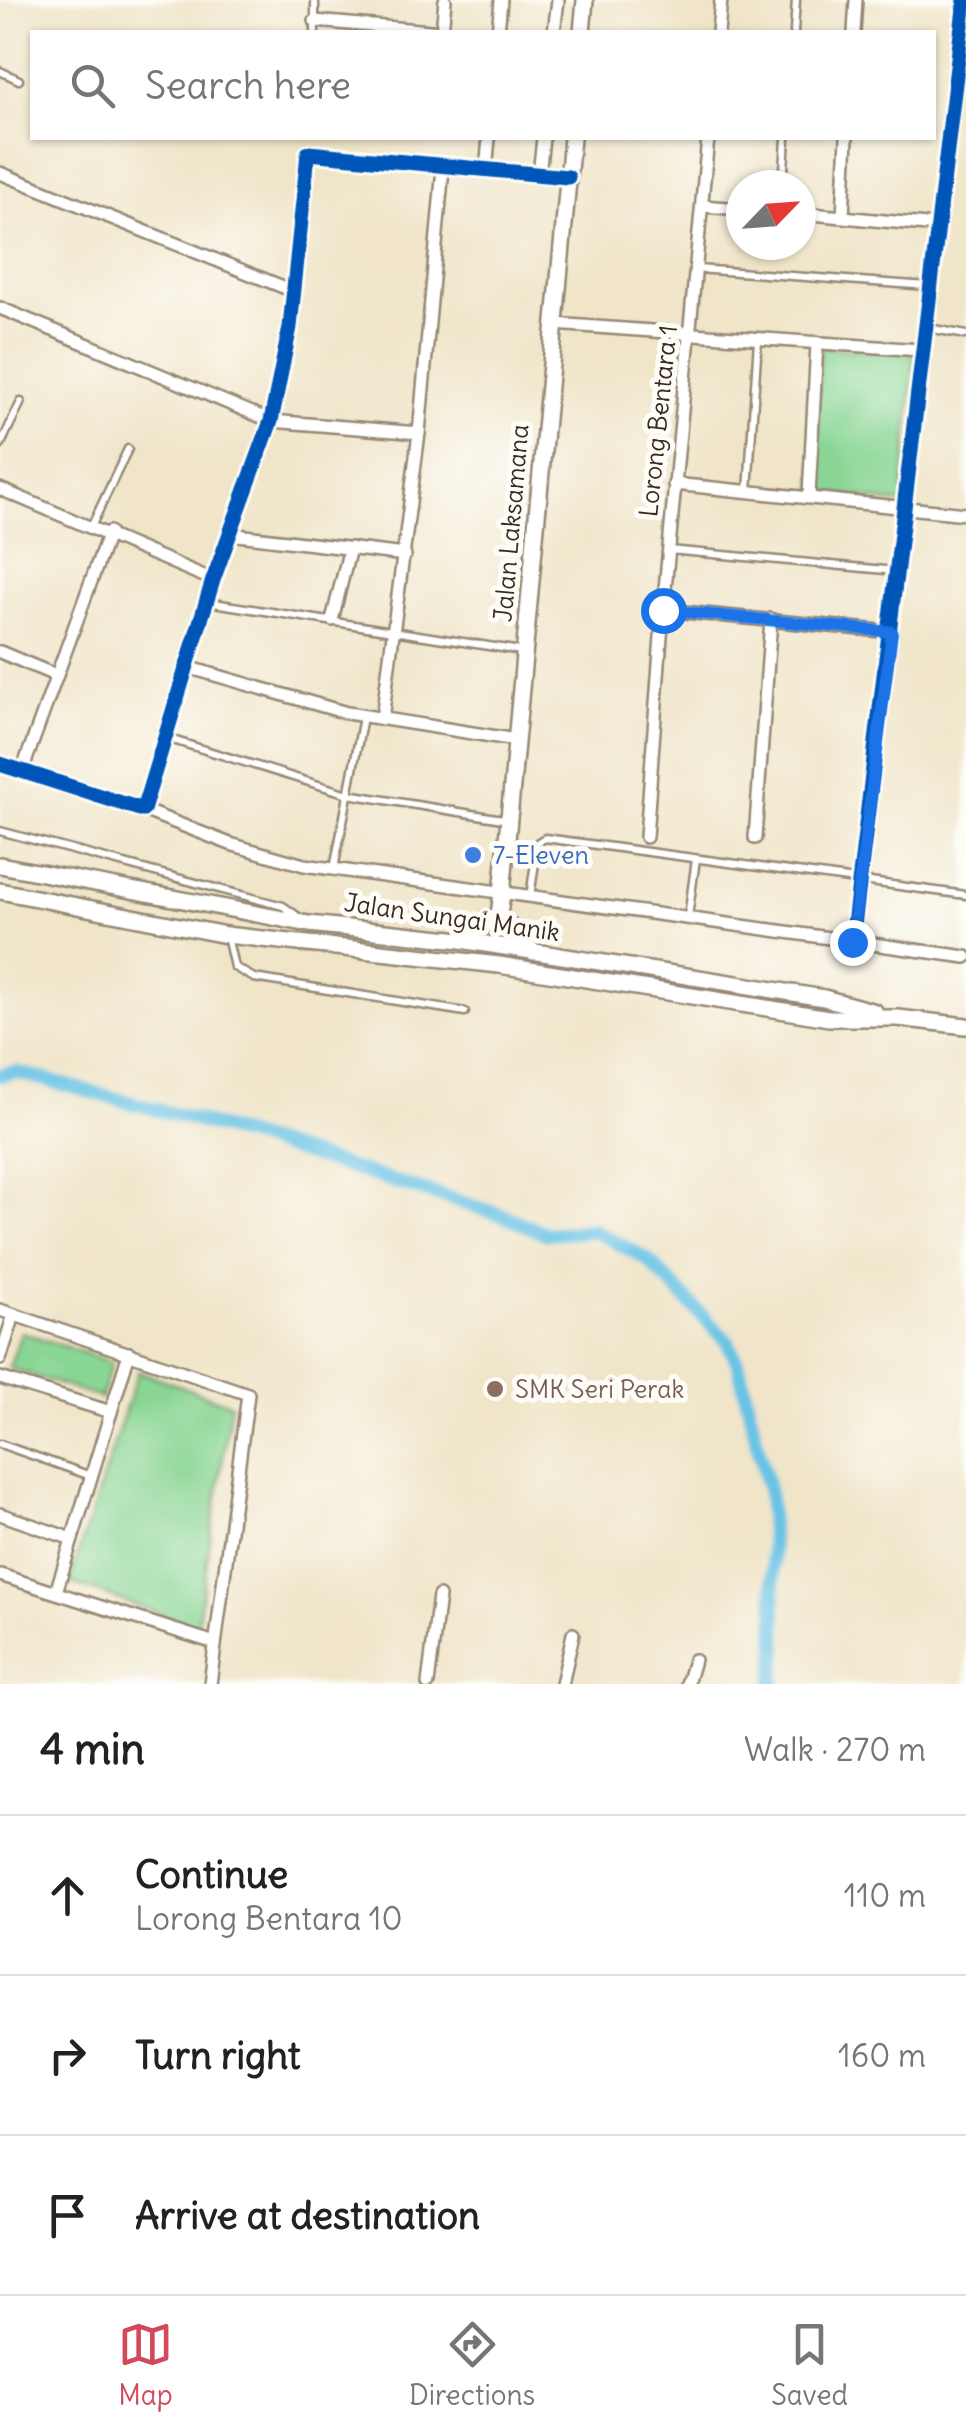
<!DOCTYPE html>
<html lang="en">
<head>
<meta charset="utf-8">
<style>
	:root { --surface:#fff; --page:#f6f6f6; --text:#222; --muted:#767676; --line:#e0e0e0; --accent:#d1495b }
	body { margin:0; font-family:Delius,sans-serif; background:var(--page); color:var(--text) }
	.compass { position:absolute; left:726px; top:170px; width:90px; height:90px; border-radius:50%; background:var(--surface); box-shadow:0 2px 8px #0004; rotate:65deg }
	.stop { position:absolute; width:30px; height:30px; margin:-22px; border:8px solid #1a73e8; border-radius:50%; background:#fff }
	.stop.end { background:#1a73e8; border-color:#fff; box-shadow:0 2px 10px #0008 }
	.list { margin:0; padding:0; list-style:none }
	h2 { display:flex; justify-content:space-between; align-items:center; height:130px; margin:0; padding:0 40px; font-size:42px }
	h2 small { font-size:32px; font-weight:400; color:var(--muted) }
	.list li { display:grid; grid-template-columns:65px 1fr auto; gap:30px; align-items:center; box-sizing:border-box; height:160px; padding:0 40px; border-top:2px solid var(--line) }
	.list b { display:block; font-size:38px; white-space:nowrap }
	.list p { margin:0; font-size:32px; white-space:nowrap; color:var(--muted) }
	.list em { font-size:32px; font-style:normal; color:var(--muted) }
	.icon { flex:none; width:55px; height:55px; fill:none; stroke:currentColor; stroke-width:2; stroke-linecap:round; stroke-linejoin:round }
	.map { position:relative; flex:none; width:966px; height:1684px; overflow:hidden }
	.search { position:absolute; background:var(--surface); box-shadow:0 2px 8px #0004; left:30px; right:30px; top:30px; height:110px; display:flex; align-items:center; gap:25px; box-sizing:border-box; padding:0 35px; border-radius:0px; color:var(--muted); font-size:38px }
	.sheet { height:610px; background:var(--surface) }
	nav { display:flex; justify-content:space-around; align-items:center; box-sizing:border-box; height:140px; border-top:2px solid var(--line); background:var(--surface); font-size:28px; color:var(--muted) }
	nav a { display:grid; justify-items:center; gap:5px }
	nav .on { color:var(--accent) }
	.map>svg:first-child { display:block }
	.green { fill:#89d694; stroke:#628059; stroke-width:2.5 }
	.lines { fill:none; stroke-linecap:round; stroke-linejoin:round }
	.canal { stroke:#67c3e5; stroke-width:14 }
	.lane-casing { stroke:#968874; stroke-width:11 }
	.street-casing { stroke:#968874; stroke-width:16 }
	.secondary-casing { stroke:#968874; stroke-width:20 }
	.lane { stroke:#fff; stroke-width:6 }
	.street { stroke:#fff; stroke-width:11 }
	.secondary { stroke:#fff; stroke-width:15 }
	.cycleway-casing { stroke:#fdfcf7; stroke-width:21 }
	.cycleway { stroke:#0057b8; stroke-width:15 }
	.route { stroke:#1a73e8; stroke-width:12 }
	.shop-dot { fill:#3f7fe0; stroke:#fdfcf7; stroke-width:4 }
	.education-dot { fill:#8d6e63; stroke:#fdfcf7; stroke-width:4 }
	.labels { text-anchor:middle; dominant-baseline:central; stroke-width:10; stroke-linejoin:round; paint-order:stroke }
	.street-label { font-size:25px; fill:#3b2a1e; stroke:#fdfcf7 }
	.shop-label { font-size:25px; fill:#366cbe; stroke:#fdfcf7; text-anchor:start }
	.education-label { font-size:25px; fill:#785e54; stroke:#fdfcf7; text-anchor:start }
</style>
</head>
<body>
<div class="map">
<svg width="966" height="1684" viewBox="0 0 966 1684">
	<rect width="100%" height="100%" fill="#fdfcf7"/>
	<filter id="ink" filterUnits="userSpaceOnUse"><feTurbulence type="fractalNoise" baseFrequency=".01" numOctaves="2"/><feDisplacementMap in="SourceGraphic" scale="20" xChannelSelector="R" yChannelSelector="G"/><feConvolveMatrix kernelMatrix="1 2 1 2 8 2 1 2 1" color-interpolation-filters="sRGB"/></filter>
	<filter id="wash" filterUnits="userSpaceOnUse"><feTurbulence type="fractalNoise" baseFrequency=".0048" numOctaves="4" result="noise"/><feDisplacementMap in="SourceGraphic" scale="40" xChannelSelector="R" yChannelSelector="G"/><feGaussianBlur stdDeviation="2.25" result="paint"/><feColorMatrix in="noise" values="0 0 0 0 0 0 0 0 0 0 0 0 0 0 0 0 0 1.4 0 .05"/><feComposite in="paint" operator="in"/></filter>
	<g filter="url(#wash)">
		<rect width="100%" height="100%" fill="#f0e5c9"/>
		<g class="green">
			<polygon points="820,347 915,354 902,504 814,491"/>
			<polygon points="21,1332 112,1362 101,1398 9,1368"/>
			<polygon points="138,1371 231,1404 197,1627 69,1582"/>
		</g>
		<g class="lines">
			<polyline class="canal" points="0,1075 16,1072 188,1118 502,1215 547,1234 593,1230 647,1259 728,1342 739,1366 769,1493 777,1649 773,1684"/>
		</g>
	</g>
	<g filter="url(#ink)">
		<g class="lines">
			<g class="lane-casing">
				<g id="lane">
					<polyline points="315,32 315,0"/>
					<polyline points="794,32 796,0"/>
					<polyline points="0,71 19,80"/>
					<polyline points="783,185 786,138"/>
					<polyline points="697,269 928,286"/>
					<polyline points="923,327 966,335"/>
					<polyline points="0,446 21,402"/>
					<polyline points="748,491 758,340"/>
					<polyline points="92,525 128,449"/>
					<polyline points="669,550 896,571"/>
					<polyline points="207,602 521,651"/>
					<polyline points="163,737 348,794 509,820"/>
					<polyline points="0,831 283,906 300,918"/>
					<polyline points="334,869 363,717"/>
					<polyline points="530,897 538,842 545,838 966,895"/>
					<polyline points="688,917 696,859"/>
					<polyline points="227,936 234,967 254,978 465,1012"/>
					<polyline points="0,1444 91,1476"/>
				</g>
			</g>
			<g class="street-casing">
				<g id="street">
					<polyline points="315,21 442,32 445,0"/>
					<polyline points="498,32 501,0"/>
					<polyline points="554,32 558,0"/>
					<polyline points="718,32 721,0"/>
					<polyline points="854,32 856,0"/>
					<polyline points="486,171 489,138"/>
					<polyline points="0,173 293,291"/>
					<polyline points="539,175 543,138"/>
					<polyline points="702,206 741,209"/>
					<polyline points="801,213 937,226"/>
					<polyline points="843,216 847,138"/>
					<polyline points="0,308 271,421 419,433"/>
					<polyline points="554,324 920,350"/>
					<polyline points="674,484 966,514"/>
					<polyline points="0,489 213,580"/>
					<polyline points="809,496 817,343"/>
					<polyline points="229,534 405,555"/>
					<polyline points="663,610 892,632"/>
					<polyline points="332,620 350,548"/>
					<polyline points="0,652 55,675"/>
					<polyline points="187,667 347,713 516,740"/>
					<polyline points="382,719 419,433 443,168"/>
					<polyline points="0,764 143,810 213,580 271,421 290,327 308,153 568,177"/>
					<polyline points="22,771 109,532"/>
					<polyline points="143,810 230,844 304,865 966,957"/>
					<polyline points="646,837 663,610 708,138"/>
					<polyline points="755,838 771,619"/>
					<polyline points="852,942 965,0"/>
					<polyline points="0,1310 248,1394 210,1684"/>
					<polyline points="0,1359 14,1315"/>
					<polyline points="0,1378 111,1412"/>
					<polyline points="0,1514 72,1539"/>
					<polyline points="0,1575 215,1643"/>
					<polyline points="56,1592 129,1353"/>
					<polyline points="428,1684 439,1596"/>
					<polyline points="562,1684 573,1634"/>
					<polyline points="687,1684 694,1660"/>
				</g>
			</g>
			<g class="secondary-casing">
				<g id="secondary">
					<polyline points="582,32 585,0"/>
					<polyline points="0,865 309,924 461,940 824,998 875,1012"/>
					<polyline points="0,891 226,935 499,965 829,1018 898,1018 966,1026"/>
					<polyline points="499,914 533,952"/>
					<polyline points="462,940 499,914 502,894 572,138"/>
				</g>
			</g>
			<use href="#lane" class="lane"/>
			<use href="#street" class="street"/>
			<use href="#secondary" class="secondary"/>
			<g class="cycleway-casing">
				<g id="cycleway">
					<polyline points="0,764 143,810 213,580 271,421 290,327 308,153 568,177"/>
					<polyline points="852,942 965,0"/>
				</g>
			</g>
			<use href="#cycleway" class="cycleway"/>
		</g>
	</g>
	<g class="lines" filter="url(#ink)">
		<polyline class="route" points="663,610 892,632 852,942"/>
	</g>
	<circle class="shop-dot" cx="473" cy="855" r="10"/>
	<circle class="education-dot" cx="495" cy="1389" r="10"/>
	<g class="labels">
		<g class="street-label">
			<text transform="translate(658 421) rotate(-84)">Lorong Bentara 1</text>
			<text transform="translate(511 523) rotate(-85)">Jalan Laksamana</text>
			<text transform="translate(452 917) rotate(8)">Jalan Sungai Manik</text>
		</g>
		<g class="shop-label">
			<text x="493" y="855">7-Eleven</text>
		</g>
		<g class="education-label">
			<text x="515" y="1389">SMK Seri Perak</text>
		</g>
	</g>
</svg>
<svg class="compass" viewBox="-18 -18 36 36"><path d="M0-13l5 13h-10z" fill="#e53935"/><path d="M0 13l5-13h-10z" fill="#767676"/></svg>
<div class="stop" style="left:663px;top:610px"></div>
<div class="stop end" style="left:852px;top:942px"></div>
<div class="search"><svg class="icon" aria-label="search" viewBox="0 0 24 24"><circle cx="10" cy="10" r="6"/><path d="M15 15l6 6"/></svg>Search here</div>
</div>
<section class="sheet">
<h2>4 min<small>Walk · 270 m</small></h2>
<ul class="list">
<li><svg class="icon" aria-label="ahead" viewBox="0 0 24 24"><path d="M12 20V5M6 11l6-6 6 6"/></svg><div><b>Continue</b><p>Lorong Bentara 10</p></div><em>110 m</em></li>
<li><svg class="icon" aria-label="right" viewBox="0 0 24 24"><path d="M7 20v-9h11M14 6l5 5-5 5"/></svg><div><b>Turn right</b></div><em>160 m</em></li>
<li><svg class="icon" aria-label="arrive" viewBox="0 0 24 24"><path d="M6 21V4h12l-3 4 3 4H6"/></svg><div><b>Arrive at destination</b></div></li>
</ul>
</section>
<nav>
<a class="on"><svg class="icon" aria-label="map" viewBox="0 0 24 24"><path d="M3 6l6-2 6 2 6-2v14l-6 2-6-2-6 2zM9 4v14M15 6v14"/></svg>Map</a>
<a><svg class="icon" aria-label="directions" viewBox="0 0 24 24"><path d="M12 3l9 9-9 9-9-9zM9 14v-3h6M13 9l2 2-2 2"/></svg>Directions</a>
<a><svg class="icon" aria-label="saved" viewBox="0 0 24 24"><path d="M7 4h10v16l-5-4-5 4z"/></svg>Saved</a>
</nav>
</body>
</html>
